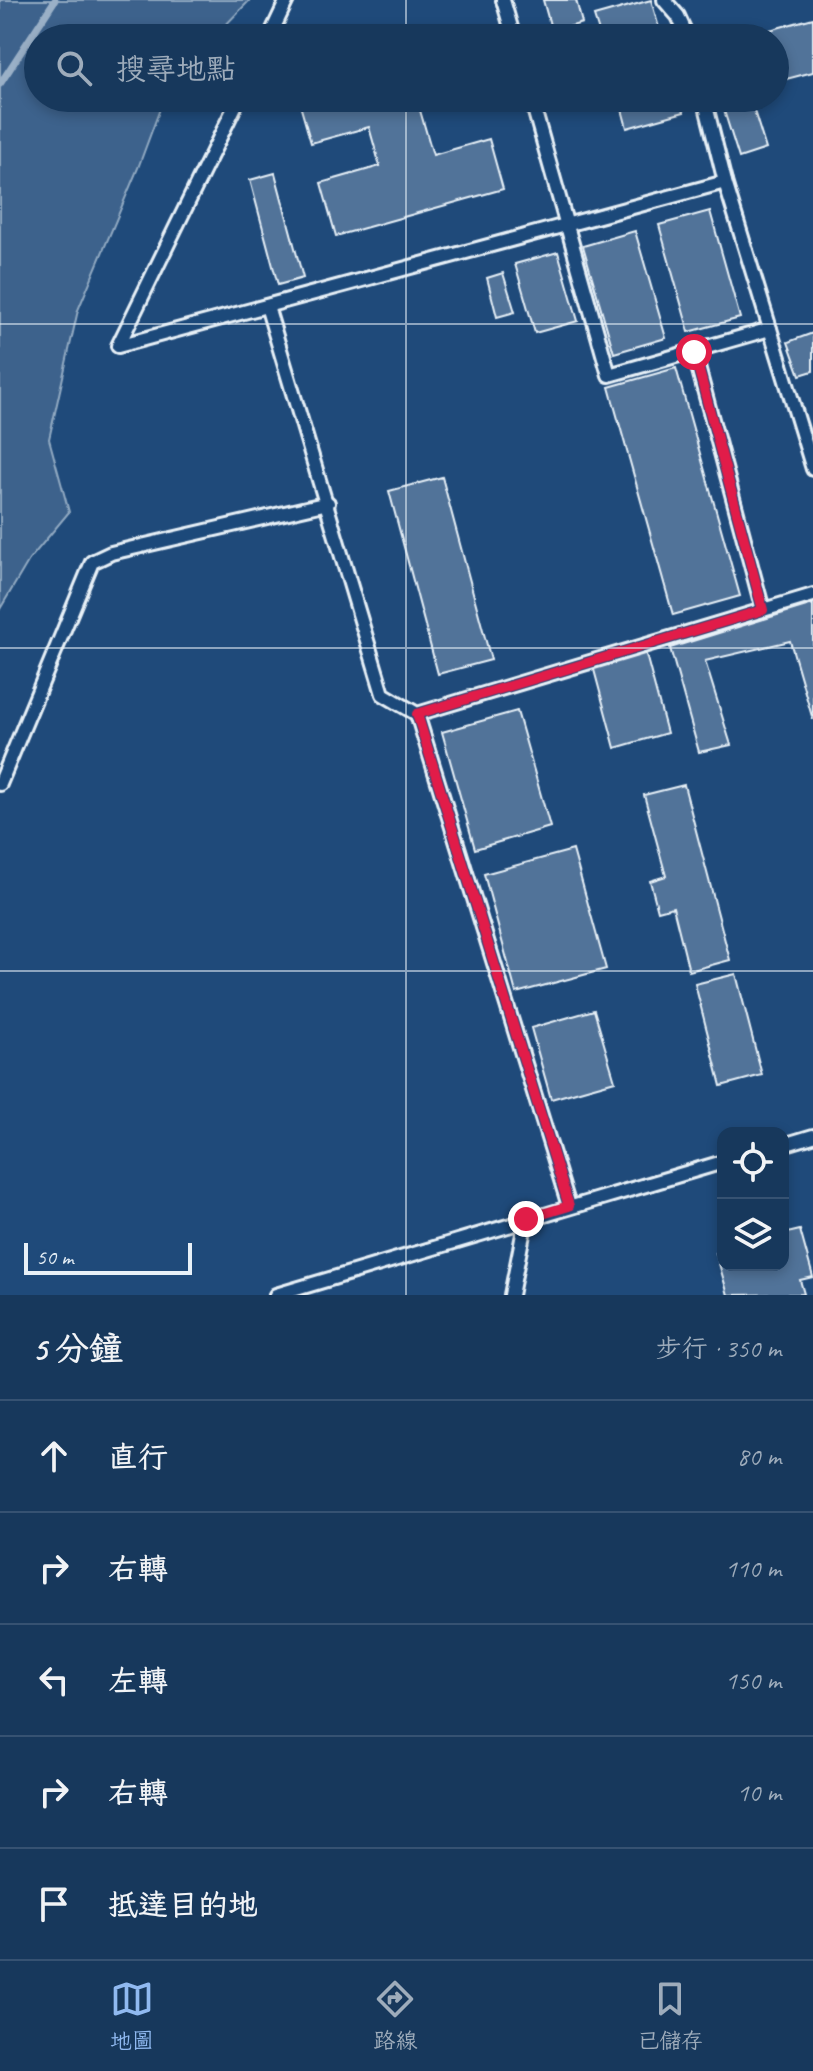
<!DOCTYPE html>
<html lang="zh-TW">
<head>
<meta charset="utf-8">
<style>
	:root { --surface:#17385c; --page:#203f62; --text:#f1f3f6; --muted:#9eacbb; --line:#365272; --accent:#90b9f0 }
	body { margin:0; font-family:Caveat,"LXGW WenKai TC",sans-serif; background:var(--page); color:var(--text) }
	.controls { position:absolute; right:24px; bottom:24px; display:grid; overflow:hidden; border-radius:16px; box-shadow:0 4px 12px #0003 }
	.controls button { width:72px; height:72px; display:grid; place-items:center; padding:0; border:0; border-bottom:2px solid var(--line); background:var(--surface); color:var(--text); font:40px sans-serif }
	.scale { position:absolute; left:24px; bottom:20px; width:168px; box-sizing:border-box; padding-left:8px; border:4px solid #e8f1f8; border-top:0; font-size:22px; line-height:28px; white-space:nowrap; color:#e8f1f8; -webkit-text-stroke:6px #1f4a7a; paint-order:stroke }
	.stop { position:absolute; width:24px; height:24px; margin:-18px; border:6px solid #e11d48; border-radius:50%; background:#fff }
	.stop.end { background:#e11d48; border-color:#fff; box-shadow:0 2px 8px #0008 }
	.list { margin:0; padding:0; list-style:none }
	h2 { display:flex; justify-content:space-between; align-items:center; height:104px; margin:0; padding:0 32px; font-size:34px }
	h2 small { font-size:26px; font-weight:400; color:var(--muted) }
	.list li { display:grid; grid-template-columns:52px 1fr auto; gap:24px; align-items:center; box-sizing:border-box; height:112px; padding:0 32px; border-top:2px solid var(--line) }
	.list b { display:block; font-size:30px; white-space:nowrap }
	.list em { font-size:26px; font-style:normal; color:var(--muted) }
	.icon { flex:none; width:44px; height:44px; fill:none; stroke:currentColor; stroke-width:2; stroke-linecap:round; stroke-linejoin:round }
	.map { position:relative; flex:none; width:813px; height:1295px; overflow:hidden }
	.search { position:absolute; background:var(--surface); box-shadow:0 4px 12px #0003; left:24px; right:24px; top:24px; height:88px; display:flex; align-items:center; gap:20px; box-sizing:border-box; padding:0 28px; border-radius:44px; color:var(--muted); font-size:30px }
	.sheet { height:664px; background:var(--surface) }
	nav { display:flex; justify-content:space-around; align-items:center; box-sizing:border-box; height:112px; border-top:2px solid var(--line); background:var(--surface); font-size:22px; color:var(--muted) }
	nav a { display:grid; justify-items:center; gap:4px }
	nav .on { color:var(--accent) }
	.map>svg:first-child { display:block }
	.green { fill:#3c628c; stroke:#92aac2; stroke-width:2 }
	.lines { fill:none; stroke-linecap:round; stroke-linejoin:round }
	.stream { stroke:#9ab0c7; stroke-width:7 }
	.building { fill:#517399; stroke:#e8f1f8; stroke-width:2 }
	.lane-casing { stroke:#e8f1f8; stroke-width:18 }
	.lane { stroke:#1f4a7a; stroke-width:12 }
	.route { stroke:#e11d48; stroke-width:10 }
	.grid { fill:none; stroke:#e8f1f8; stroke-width:2; stroke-opacity:0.55 }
</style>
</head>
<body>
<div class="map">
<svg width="813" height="1295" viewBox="0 0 813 1295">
	<rect width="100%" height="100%" fill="#1f4a7a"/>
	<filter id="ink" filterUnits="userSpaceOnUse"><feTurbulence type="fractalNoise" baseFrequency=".0125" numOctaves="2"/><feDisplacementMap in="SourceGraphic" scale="16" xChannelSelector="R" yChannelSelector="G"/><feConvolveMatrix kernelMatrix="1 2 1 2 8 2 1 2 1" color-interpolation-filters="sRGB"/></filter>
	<g filter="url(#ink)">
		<polygon class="green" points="0,0 250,0 213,38 38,38 38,98 164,98 138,168 78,310 49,439 69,512 29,560 0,609"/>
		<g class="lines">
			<polyline class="stream" points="0,84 55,0"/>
		</g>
		<g class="building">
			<polygon points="543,0 576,0 582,23 552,32"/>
			<polygon points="651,0 662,38 601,38 594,16"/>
			<polygon points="813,18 813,72 775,82 775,38 756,38 755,34"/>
			<polygon points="298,98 453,98 419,107 433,155 489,139 503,189 336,236 321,183 380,166 369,127 311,143"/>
			<polygon points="619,98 680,98 684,112 627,128"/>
			<polygon points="720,98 750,98 766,149 739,158"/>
			<polygon points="275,173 303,278 278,285 250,180"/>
			<polygon points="710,211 740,318 689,332 659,225"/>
			<polygon points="635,231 666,338 614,353 583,246"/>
			<polygon points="558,252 578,321 535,333 515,264"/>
			<polygon points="503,273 515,312 497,317 487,278"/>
			<polygon points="813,333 813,371 800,375 788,342"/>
			<polygon points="676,368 740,596 673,615 609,387"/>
			<polygon points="442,477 491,660 438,674 389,491"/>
			<polygon points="813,604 813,720 790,641 705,661 731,745 699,752 670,648"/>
			<polygon points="645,651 667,733 615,748 593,666"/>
			<polygon points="517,711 550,827 475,849 442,732"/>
			<polygon points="684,785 730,960 689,971 673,907 658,911 650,881 666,876 644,795"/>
			<polygon points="573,850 606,969 516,993 484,874"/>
			<polygon points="736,974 762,1075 721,1086 695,984"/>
			<polygon points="594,1010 615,1081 551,1099 531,1028"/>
			<polygon points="800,1230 813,1277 800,1280 804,1294 728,1295 716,1253 723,1251 723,1265 783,1265 783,1234"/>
		</g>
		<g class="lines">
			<g class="lane-casing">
				<g id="lane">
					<polyline points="503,0 514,38"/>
					<polyline points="664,0 678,16 688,38"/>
					<polyline points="269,38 287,0"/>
					<polyline points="239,98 118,346 725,182"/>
					<polyline points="531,98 609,375 770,329"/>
					<polyline points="704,98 725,182 813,469"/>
					<polyline points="267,306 383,694 417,714 813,595"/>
					<polyline points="694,352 763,610"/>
					<polyline points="417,714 569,1206"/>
					<polyline points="0,784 92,562 111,553 328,503"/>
					<polyline points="783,1145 813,1136"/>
					<polyline points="276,1295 723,1162"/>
					<polyline points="511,1295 526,1219"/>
				</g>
			</g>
			<use href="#lane" class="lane"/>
		</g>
	</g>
	<g class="lines" filter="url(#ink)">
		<polyline class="route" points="526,1219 569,1206 417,714 763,610 694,352"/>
	</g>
	<path class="grid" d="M406,0V38M406,98V1295M0,324H813M0,648H813M0,971H813"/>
</svg>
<div class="controls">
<button><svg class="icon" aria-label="locate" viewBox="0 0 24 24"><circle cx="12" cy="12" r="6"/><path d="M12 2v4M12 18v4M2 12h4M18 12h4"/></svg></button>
<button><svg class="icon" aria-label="layers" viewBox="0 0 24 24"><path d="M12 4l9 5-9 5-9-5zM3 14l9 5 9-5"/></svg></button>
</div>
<div class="scale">50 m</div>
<div class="stop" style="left:694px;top:352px"></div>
<div class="stop end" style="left:526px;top:1219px"></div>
<div class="search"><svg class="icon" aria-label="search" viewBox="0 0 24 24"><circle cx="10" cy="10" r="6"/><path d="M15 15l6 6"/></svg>搜尋地點</div>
</div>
<section class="sheet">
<h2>5 分鐘<small>步行 · 350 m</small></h2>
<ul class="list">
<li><svg class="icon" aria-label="ahead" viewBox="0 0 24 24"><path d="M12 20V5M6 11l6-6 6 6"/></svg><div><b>直行</b></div><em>80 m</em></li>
<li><svg class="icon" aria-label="right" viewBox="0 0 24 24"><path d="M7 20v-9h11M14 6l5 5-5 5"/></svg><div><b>右轉</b></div><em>110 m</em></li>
<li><svg class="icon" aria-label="left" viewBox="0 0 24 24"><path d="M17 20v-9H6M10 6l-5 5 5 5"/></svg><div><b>左轉</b></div><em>150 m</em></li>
<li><svg class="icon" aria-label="right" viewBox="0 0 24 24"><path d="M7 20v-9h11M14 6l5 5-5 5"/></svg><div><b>右轉</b></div><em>10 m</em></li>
<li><svg class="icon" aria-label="arrive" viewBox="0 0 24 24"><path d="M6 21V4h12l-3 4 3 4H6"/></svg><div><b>抵達目的地</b></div></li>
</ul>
</section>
<nav>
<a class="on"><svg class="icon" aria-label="map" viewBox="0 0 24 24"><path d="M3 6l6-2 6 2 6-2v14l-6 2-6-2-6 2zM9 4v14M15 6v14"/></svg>地圖</a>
<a><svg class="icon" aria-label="directions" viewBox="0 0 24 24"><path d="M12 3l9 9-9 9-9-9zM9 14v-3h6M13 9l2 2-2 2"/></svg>路線</a>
<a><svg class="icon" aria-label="saved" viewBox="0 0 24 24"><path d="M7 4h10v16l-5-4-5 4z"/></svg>已儲存</a>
</nav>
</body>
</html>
